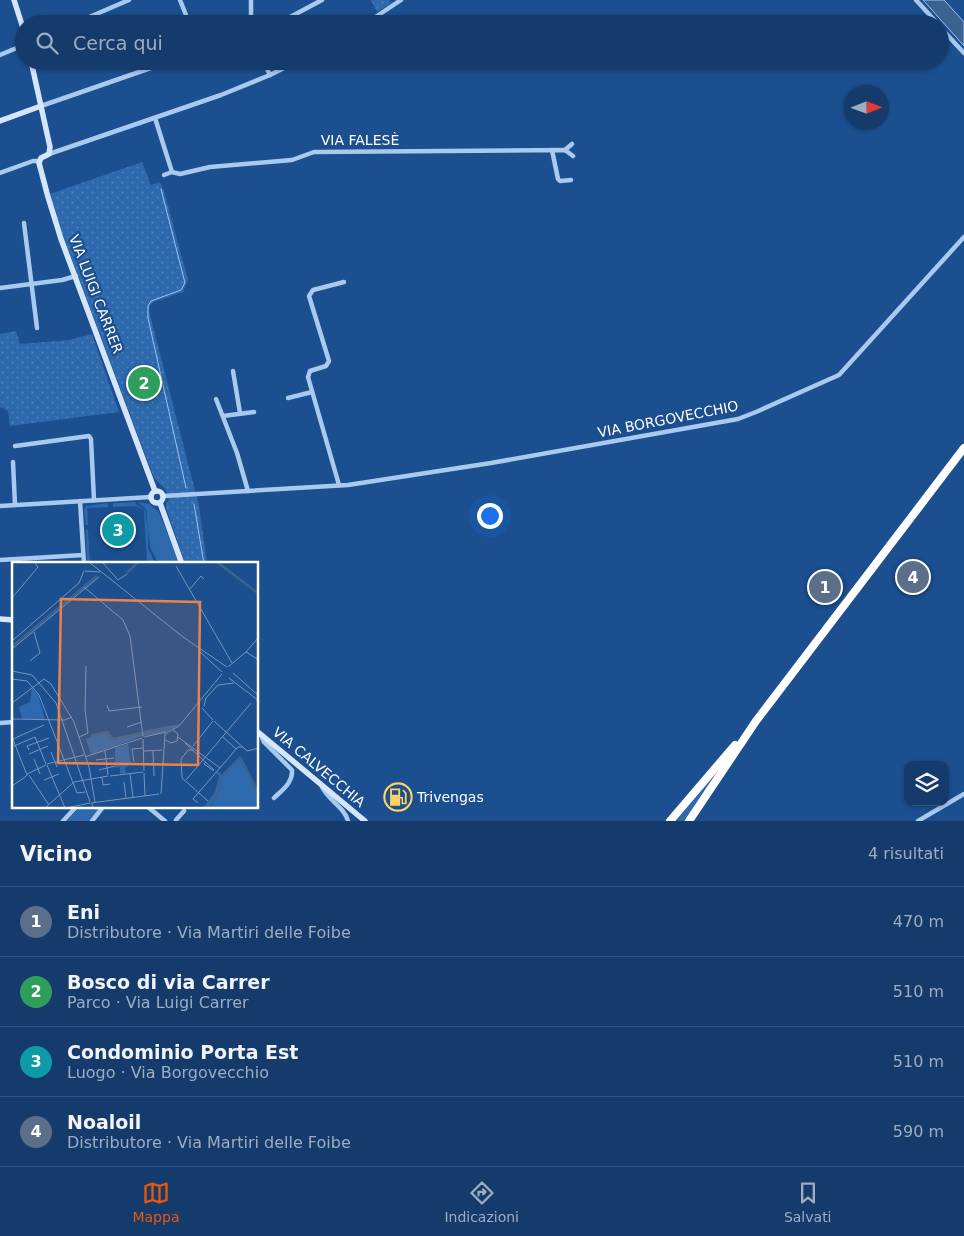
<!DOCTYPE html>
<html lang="it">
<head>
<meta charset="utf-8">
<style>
	:root { --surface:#143b6b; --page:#214673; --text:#f1f3f6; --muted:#9dadc1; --line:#33557e; --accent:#ea580c }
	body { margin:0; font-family:"DejaVu Sans",sans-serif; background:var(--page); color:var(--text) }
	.controls { position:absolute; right:15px; bottom:15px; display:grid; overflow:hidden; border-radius:10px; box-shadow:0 1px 4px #0004 }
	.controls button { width:45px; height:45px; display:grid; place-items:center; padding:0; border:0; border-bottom:1px solid var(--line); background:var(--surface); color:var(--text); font:25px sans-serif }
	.compass { position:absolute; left:844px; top:85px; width:45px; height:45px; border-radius:50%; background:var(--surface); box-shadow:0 1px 4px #0004; rotate:89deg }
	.you { position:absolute; left:489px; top:515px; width:18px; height:18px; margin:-12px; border:4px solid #fff; border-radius:50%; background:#1a73e8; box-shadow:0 0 0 8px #1a73e833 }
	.badge { display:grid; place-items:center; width:32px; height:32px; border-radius:50%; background:var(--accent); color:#fff; font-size:16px; font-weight:700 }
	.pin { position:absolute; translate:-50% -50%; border:2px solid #fff; box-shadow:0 1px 5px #0006 }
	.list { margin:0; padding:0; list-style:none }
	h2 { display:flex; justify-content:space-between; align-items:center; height:65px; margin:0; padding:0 20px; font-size:21px }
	h2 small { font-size:16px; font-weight:400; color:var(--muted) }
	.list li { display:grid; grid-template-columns:32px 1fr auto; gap:15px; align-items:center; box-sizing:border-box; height:70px; padding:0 20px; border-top:1px solid var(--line) }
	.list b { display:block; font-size:19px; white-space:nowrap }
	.list p { margin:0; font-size:16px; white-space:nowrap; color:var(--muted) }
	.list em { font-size:16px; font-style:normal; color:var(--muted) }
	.icon { flex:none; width:28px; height:28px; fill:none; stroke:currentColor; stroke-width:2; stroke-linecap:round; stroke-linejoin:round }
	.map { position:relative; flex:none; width:964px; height:821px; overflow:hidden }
	.search { position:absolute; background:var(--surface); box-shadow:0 1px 4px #0004; left:15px; right:15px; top:15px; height:55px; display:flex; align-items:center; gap:12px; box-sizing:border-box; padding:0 18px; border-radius:28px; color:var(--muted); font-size:19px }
	.sheet { height:345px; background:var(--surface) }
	nav { display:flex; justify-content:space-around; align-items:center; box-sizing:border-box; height:70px; border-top:1px solid var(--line); background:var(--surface); font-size:14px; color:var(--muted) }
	nav a { display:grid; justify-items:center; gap:2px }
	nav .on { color:var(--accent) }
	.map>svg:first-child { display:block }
	.grass { fill:#2e69ad }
	.park { fill:url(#park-dots) }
	.water { fill:#3c6290; stroke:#9cc4f0 }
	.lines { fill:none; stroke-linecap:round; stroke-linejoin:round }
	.stream { stroke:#9cc4f0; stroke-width:1 }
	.street { stroke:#a9c9ee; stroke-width:4.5 }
	.secondary { stroke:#d6e6fa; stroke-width:5.5 }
	.highway { stroke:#fff; stroke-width:8 }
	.labels { text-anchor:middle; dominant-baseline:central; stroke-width:4.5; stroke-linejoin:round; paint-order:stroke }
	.street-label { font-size:14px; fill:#fff; stroke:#1b4f8f }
	.poi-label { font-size:14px; fill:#fff; stroke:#1b4f8f; text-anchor:start }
	.inset-river { fill:none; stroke:#3c6290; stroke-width:2.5 }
	.inset-road { fill:none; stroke:#7695bc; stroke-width:1 }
	.view { fill:#ee8249; fill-opacity:0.15; stroke:#ee8249; stroke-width:2.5 }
	.inset-edge { fill:none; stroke:#fff; stroke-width:2.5 }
</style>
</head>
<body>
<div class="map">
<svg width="964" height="821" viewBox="0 0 964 821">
	<defs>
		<pattern id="park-dots" width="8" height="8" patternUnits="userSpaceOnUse" patternTransform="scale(1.25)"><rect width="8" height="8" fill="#2e69ad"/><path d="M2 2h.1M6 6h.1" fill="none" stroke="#4d80b9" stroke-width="1.8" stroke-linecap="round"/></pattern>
	</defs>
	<rect width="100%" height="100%" fill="#1b4f8f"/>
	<g class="grass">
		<polygon points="135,502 137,505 145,510 148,532 148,548 155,563 147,563 144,510 136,506 113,507 113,503"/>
		<polygon points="138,502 149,504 159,512 179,563 158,563 150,547 146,509"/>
		<polygon points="108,503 108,507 87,508 88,525 86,525 84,509 86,506"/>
		<polygon points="86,530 88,530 90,563 87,563"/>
		<polygon points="709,779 712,781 686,821 675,821"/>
		<polygon points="80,807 100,807 89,821 67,821"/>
	</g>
	<g class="park">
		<polygon points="371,0 389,0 391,3 377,12"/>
		<polygon points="142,162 151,185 160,182 164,191 188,280 183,292 153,302 150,306 149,311 199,506 207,563 185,563 166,508 166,503 169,500 166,490 154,478 57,220 50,194"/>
		<polygon points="16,331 20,344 69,340 92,334 119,412 10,426 8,411 0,407 0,334"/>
	</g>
	<polygon class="water" points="923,0 944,0 964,22 964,46"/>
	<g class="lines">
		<g class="stream">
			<polyline points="161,189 185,283 181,290 151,301 148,306 148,318 186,488"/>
			<polyline points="194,504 204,564"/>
		</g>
		<g class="street">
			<polyline points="180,0 186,15"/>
			<polyline points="251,0 251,24"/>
			<polyline points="916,0 938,24"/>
			<polyline points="73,24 129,0"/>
			<polyline points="277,24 322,0"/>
			<polyline points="365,24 401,0"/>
			<polyline points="940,27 964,53"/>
			<polyline points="0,55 24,45"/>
			<polyline points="263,61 270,75"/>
			<polyline points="41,106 171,61"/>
			<polyline points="155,118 172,172 180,174 210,167 292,160 314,152 565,150 573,156"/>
			<polyline points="552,150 558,179 560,181 571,180"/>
			<polyline points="565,150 572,144"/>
			<polyline points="49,154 221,95 270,75 298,61"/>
			<polyline points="0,173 33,161 39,161"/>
			<polyline points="164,175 172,172"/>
			<polyline points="24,223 37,328"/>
			<polyline points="0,288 62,280 76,276"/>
			<polyline points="233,371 240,413"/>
			<polyline points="288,398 312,392"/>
			<polyline points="216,399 237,453 248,491"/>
			<polyline points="223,416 254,412"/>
			<polyline points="15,446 89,436 91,439 94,500"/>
			<polyline points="13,462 15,505"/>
			<polyline points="339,485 308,377 310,371 326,366 329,361 309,296 313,290 344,282"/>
			<polyline points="164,496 348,485 491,463 738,419 756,412 839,375 964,237"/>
			<polyline points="80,501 84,564"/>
			<polyline points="0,506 151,497"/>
			<polyline points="0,560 83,555"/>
			<polyline points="0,723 14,722"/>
			<path d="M261,735L264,742L292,770C293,783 282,790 274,798"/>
			<path d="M321,785C327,800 344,806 348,821"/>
			<polyline points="96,807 98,807"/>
			<polyline points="148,807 165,821"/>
			<polyline points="176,820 184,811"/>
			<polyline points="63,821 76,807"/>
			<polyline points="92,821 103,807"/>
			<polyline points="918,821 964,794"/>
		</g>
		<g class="secondary">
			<polyline points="14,0 24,31"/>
			<polyline points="31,61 50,147 49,154 41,158 39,163 48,197 61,239 155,491"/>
			<polyline points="0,121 41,106"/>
			<circle cx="157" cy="497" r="6"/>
			<polyline points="160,503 182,564"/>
			<polyline points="0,619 14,620"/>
			<polyline points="258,732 365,821"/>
		</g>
		<g class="highway">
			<polyline points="670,821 735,745"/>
			<polyline points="689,821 756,721 964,448"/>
		</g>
	</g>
	<defs>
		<g id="fuel-ring" transform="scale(1.4375)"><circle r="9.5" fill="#1b4f8f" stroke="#ffd166" stroke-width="1.5"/><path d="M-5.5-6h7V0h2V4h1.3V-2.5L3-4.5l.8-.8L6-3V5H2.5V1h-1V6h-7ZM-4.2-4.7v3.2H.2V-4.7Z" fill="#ffd166"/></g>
	</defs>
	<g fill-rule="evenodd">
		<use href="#fuel-ring" x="398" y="797"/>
	</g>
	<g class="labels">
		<g class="street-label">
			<text x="360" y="140">VIA FALESÈ</text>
			<text transform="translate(96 294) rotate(69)">VIA LUIGI CARRER</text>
			<text transform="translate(668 419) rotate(-11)">VIA BORGOVECCHIO</text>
			<text transform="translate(319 767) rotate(40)">VIA CALVECCHIA</text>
		</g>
		<g class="poi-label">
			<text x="417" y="797">Trivengas</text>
		</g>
	</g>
	<g transform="translate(12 562)">
		<rect width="246" height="246" fill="#1b4f8f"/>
		<path d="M20,126L26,133L33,157H10L7,145L18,140ZM167,162L163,166L152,171L130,174L79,193L74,177L94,170L99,177ZM116,182L119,201L113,206L114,211L108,212V205L103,206V186ZM229,195L246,232V246H191L203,230L207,214L204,211L206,209L211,214Z" fill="#2e69ad"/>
		<path d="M84,13L86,15L0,86V83Z" fill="#3c6290"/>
		<path class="inset-river" d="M205,0L247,32M115,11L126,0M132,170L158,165M79,174L95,170L101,177L130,171M229,197L247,232M198,246L207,229V217L229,195"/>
		<path class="inset-road" d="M77,0L171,75L215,105M91,1L106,18L115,12M164,4L220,101M73,9L88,10M72,25L111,58L118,74L131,175M177,28L189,14L192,17M0,36L26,5L22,0M0,79L67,21L72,9M0,87L87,15M187,89L210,110M234,90L247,98M18,99L28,91L22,70M216,105L234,90L247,75M0,109L20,113L44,141L78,240M221,111L247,134M217,116L247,139M0,117L15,119L27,133L65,231L73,230M0,141L32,117L39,122L62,160L77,205L83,240M95,143L97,149L130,145M192,144L194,136L206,123L222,121M190,146L201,158M0,157L53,158L60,155M202,159L235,189L247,186M115,165L130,160M0,175L15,213L13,215M67,175L76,171L73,148L74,104M132,175L154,170M166,175L208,206M211,175L224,187M1,177L32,163M131,177L132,209M153,178L159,181L165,179L166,172L161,168M173,181L202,208M2,184L23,175L34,202M181,184L201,159M17,188L15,184L37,176M141,188L142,214M181,188H176L169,197L170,216L196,239M93,189L96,213M132,189L150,188M39,190L45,205M17,192L36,184M73,195L130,176M22,197L28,212M84,198L102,196M122,200L120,187L131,186M194,200L192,202L202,209M35,202L72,193M35,203L53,246M87,208L103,204M132,211L133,234M15,212L34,203M118,212L121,235M17,213L37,243M98,214L131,210M90,215L91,223L98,222M32,218L47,212M174,218L239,141M112,220L114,236M0,224L13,215M149,232L153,172L167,164L210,112M186,241L181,237L226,185H231M33,246L62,220L96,214M54,246L78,241M82,246L79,241L147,232"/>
		<path class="view" d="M49,37L188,40L186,203L46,201Z"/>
		<rect width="246" height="246" class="inset-edge"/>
	</g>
</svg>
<div class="controls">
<button><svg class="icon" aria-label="layers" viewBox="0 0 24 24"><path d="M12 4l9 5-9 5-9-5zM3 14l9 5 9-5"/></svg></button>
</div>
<svg class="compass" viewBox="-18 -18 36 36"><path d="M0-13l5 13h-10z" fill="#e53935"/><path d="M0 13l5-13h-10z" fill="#9dadc1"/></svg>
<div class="you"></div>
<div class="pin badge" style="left:825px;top:587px;background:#5c6f8a">1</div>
<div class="pin badge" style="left:144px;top:383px;background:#2e9e5b">2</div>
<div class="pin badge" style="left:118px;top:530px;background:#0f9aa8">3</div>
<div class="pin badge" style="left:913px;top:577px;background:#5c6f8a">4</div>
<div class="search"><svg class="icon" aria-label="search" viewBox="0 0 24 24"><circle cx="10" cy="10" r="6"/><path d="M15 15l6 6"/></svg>Cerca qui</div>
</div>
<section class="sheet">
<h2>Vicino<small>4 risultati</small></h2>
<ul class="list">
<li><span class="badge" style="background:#5c6f8a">1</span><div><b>Eni</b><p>Distributore · Via Martiri delle Foibe</p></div><em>470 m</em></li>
<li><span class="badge" style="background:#2e9e5b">2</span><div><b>Bosco di via Carrer</b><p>Parco · Via Luigi Carrer</p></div><em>510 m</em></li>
<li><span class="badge" style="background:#0f9aa8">3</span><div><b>Condominio Porta Est</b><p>Luogo · Via Borgovecchio</p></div><em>510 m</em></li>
<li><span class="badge" style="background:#5c6f8a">4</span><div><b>Noaloil</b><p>Distributore · Via Martiri delle Foibe</p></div><em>590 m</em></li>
</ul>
</section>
<nav>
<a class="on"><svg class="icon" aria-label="map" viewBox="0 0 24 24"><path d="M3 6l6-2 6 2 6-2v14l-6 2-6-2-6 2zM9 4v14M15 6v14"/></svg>Mappa</a>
<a><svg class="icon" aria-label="directions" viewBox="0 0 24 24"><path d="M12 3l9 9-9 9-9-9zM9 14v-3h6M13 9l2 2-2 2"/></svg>Indicazioni</a>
<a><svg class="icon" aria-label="saved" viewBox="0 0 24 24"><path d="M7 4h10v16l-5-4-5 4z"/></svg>Salvati</a>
</nav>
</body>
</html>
